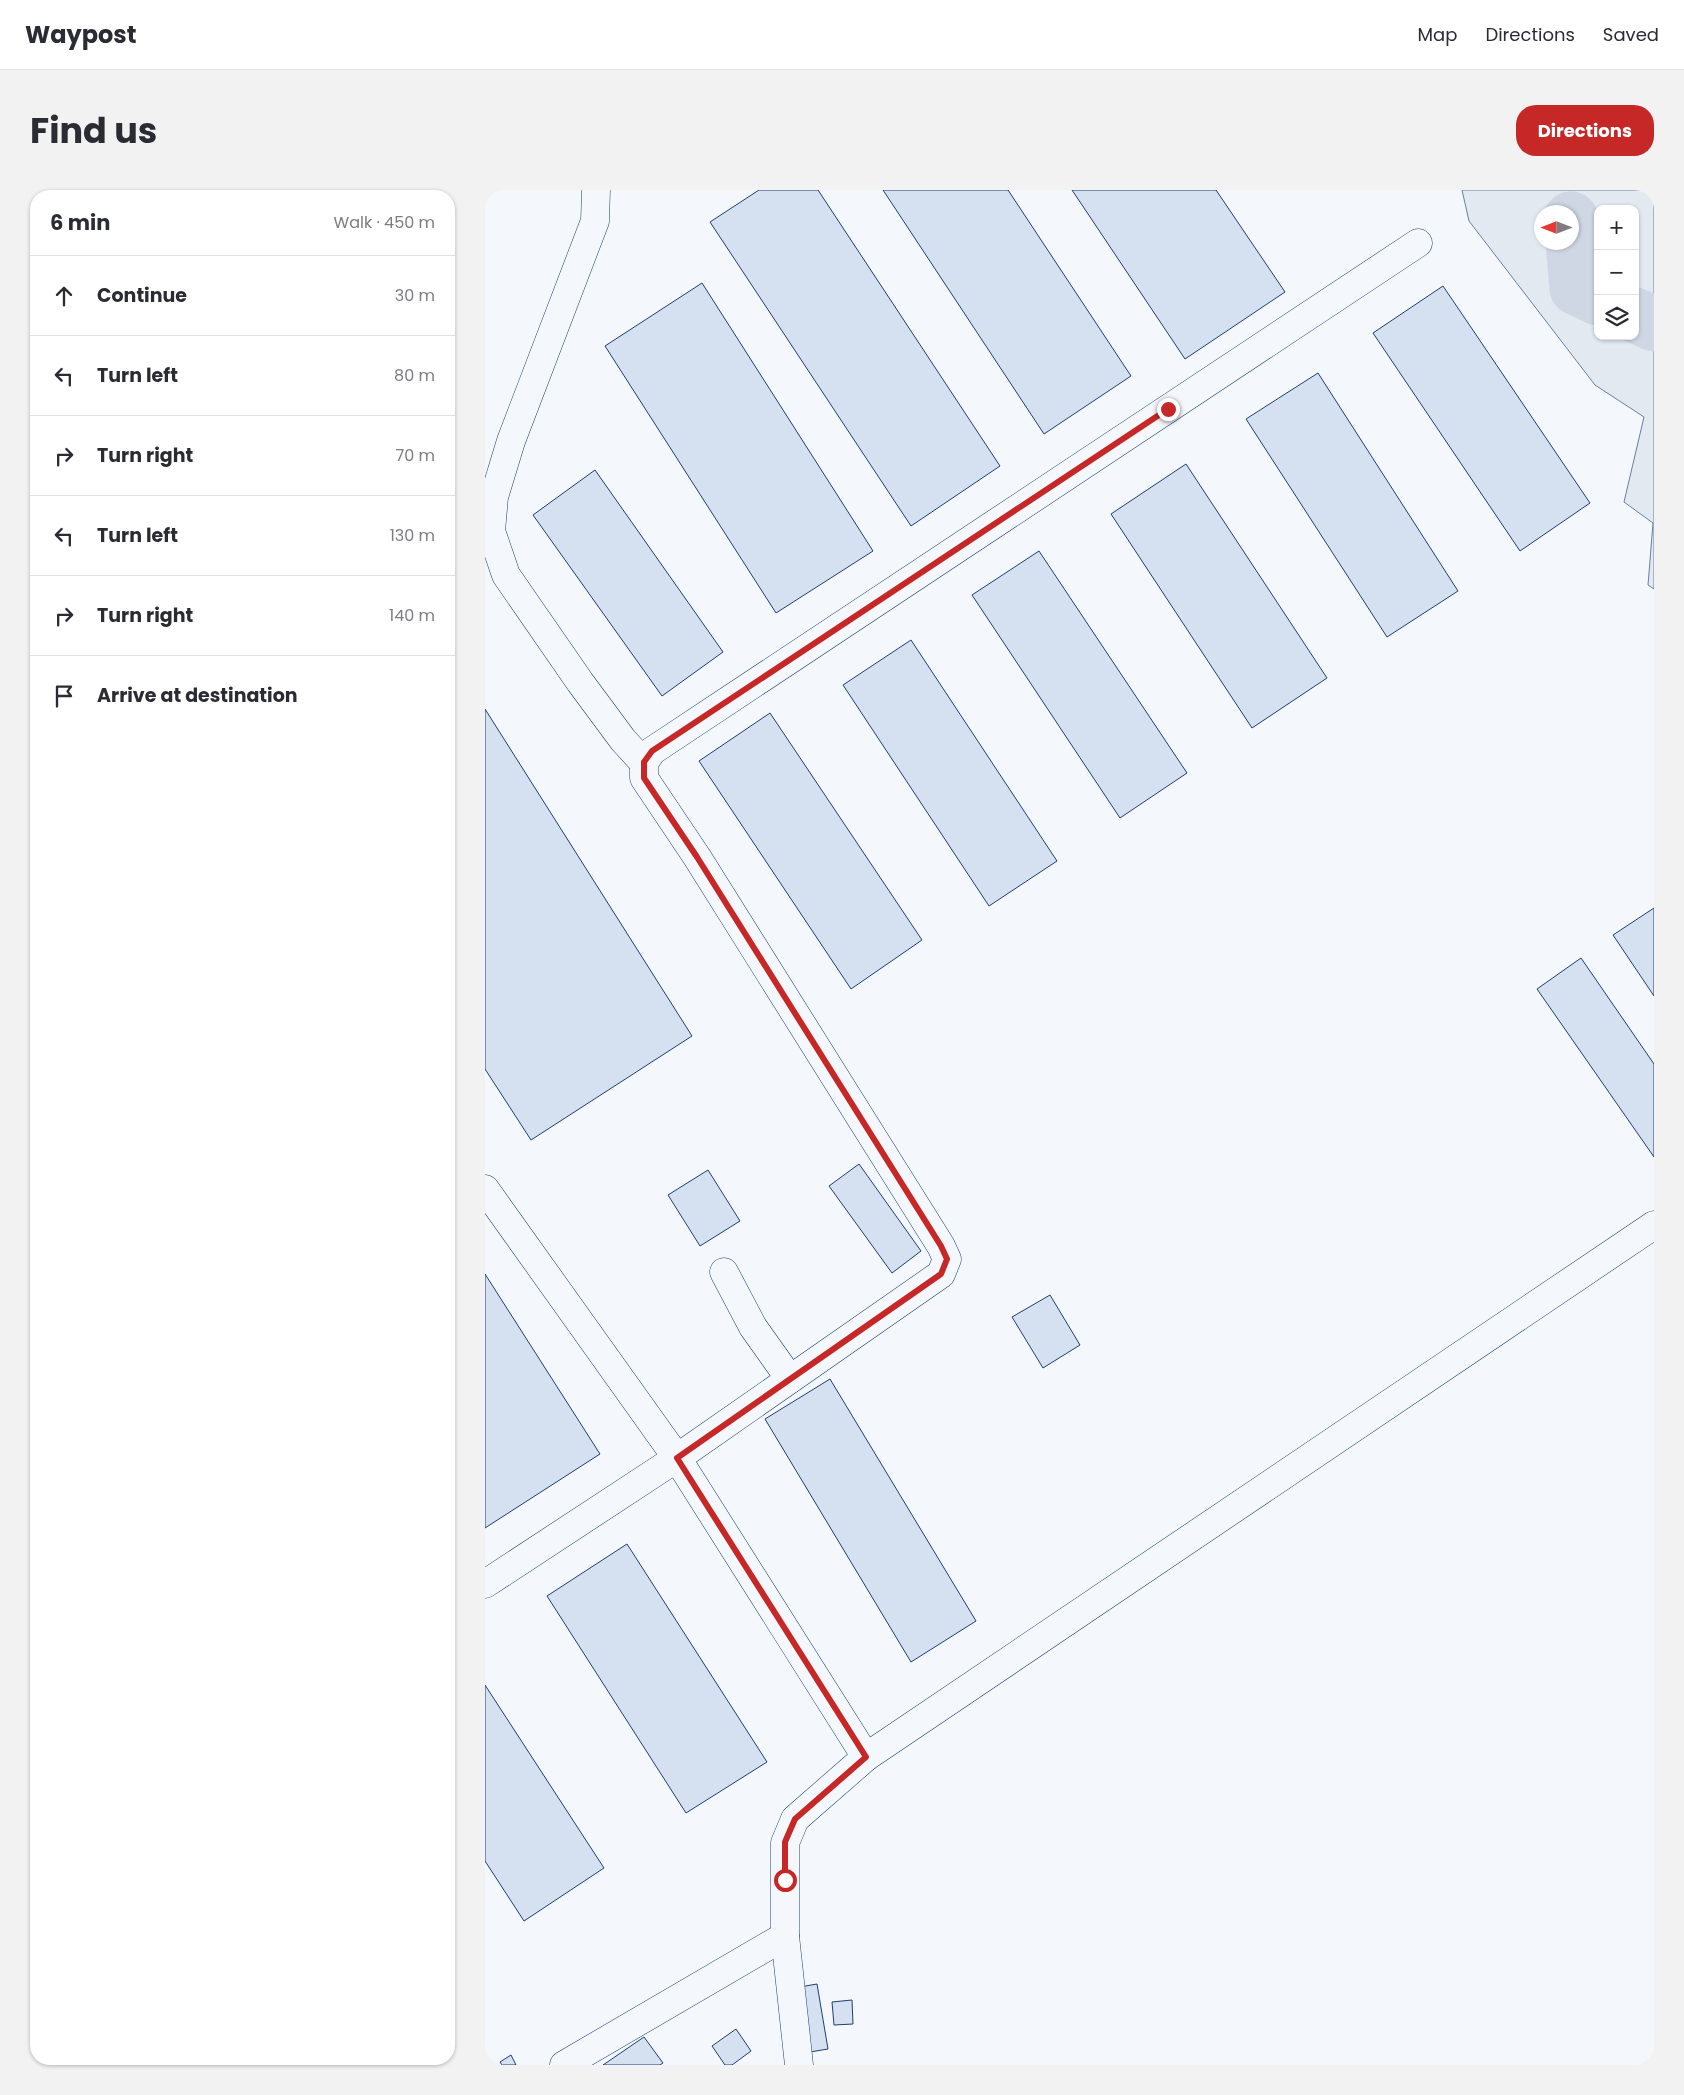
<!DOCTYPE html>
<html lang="en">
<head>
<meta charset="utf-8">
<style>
	:root { --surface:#fff; --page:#f2f2f3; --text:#2b2b33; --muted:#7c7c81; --line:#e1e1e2; --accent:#c62828 }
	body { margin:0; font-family:Poppins,sans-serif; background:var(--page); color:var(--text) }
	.controls { position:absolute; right:15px; top:15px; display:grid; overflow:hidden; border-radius:10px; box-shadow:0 1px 4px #0004 }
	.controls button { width:45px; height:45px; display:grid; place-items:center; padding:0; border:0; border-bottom:1px solid var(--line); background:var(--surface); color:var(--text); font:25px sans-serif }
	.compass { position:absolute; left:1049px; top:15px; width:45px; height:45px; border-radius:50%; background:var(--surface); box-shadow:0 1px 4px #0004; rotate:270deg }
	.stop { position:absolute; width:15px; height:15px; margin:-11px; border:4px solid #c62828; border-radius:50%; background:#fff }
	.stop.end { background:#c62828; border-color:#fff; box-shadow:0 1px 5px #0008 }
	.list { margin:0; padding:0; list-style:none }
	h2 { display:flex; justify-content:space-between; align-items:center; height:65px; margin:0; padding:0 20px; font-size:21px }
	h2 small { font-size:16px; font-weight:400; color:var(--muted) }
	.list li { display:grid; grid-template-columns:32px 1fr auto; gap:15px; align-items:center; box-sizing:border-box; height:80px; padding:0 20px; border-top:1px solid var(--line) }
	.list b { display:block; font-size:19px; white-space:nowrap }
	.list em { font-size:16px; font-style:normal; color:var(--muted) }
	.icon { flex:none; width:28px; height:28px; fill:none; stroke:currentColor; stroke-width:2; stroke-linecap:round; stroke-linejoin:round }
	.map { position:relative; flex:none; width:1169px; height:1875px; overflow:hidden; border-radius:20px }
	header { display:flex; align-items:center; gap:30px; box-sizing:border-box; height:70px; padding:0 25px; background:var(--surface); border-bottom:1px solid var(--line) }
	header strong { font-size:24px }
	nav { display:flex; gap:28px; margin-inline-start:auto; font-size:18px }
	.intro { display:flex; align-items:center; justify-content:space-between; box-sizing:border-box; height:120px; padding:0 30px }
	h1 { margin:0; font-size:35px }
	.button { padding:12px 22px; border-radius:20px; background:var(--accent); color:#fff; font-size:18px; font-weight:700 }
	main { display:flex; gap:30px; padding:0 30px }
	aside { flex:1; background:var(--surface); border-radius:20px; box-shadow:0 1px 4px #0004 }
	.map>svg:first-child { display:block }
	.green { fill:#e3e9f0; stroke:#687fa3; fill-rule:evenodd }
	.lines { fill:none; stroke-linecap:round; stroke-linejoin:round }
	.river { stroke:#cfd7e4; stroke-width:55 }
	.building { fill:#d5e0f0; stroke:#1d3f73 }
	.minor-casing { stroke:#1d3f73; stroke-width:29 }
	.minor { stroke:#f4f7fb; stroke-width:28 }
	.route { stroke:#c62828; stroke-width:6 }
</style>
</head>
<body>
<header>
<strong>Waypost</strong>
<nav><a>Map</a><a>Directions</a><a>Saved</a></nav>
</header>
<div class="intro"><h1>Find us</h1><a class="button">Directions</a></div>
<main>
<aside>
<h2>6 min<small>Walk · 450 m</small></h2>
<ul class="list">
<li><svg class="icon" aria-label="ahead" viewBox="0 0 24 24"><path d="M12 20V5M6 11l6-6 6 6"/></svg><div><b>Continue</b></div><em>30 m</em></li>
<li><svg class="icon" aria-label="left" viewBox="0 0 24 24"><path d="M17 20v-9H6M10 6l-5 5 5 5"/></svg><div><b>Turn left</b></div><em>80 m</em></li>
<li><svg class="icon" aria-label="right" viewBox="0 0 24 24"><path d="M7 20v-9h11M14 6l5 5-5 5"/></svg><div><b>Turn right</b></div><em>70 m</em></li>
<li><svg class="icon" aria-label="left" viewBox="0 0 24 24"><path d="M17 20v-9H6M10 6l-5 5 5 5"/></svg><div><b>Turn left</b></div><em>130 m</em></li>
<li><svg class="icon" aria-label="right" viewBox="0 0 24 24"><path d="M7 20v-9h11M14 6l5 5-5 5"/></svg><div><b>Turn right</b></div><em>140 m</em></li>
<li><svg class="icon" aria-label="arrive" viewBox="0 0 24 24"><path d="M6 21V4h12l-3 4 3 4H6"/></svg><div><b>Arrive at destination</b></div></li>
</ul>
</aside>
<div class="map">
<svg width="1169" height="1875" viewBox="0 0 1169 1875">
	<rect width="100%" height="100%" fill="#f4f7fb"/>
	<path class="green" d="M977,0H1169V399L1163,395L1168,333L1139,312L1159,227L1110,195L984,31ZM1113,19H1150V146H1113ZM1056,22H1086V52H1056Z"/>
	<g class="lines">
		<g class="river">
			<polyline points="1086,29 1092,98 1113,108"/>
			<polyline points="1150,125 1169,134"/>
		</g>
	</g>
	<g class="building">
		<polygon points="274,0 333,0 515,276 426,336 225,32"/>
		<polygon points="398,0 523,0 646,186 559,244"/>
		<polygon points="587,0 731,0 800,102 700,169"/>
		<polygon points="217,93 388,361 291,423 120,156"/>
		<polygon points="958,96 1105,313 1035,361 888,143"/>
		<polygon points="833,183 973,401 902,447 761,229"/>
		<polygon points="701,274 842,488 767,538 626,324"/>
		<polygon points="110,280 238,462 177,506 48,325"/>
		<polygon points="554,361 702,583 635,628 487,405"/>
		<polygon points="426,450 572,671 504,716 358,495"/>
		<polygon points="0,519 207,846 46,950 0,879"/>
		<polygon points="285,523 437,750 366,799 214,571"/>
		<polygon points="1169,718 1169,806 1128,745"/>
		<polygon points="1096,768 1169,874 1169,967 1052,799"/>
		<polygon points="374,974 436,1061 407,1083 344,996"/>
		<polygon points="223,980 255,1031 215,1056 183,1005"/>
		<polygon points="0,1084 115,1264 0,1338"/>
		<polygon points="565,1105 595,1155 558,1178 527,1127"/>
		<polygon points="345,1189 491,1431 426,1472 280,1229"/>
		<polygon points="142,1354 282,1572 201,1623 62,1406"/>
		<polygon points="0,1495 119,1678 39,1731 0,1671"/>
		<polygon points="332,1794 343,1859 319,1863 309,1798"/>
		<polygon points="367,1810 368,1834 349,1835 347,1812"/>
		<polygon points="251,1839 266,1861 247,1875 240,1875 227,1856"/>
		<polygon points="159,1847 178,1873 175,1875 118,1875"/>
		<polygon points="26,1865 31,1875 17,1875 15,1872"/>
	</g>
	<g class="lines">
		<g class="minor-casing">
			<g id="minor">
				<polyline points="111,0 110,31 26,251 9,307 6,341 21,385 95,492 138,550 159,573"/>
				<polyline points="0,999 192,1268 456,1084 462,1069 456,1056 212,667 159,588 159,573 167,561 933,53"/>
				<polyline points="239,1082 268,1137 305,1189"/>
				<polyline points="0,1394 192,1268 381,1567"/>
				<polyline points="79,1875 300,1746"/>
				<polyline points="314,1875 300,1746 300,1653 310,1629 381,1567 1169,1035"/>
			</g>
		</g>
		<use href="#minor" class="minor"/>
	</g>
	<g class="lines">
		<polyline class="route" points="300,1690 300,1652 310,1629 381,1567 192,1268 456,1084 462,1069 456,1056 212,667 159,588 159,572 167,561 683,219"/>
	</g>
</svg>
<div class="controls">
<button>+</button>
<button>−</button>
<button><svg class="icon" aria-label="layers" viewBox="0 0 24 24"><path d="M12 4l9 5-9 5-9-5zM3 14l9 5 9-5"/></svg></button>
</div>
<svg class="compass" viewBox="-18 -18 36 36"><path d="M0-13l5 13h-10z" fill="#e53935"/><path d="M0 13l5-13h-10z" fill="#7c7c81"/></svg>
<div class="stop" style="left:300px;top:1690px"></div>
<div class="stop end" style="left:683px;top:219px"></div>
</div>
</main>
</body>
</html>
